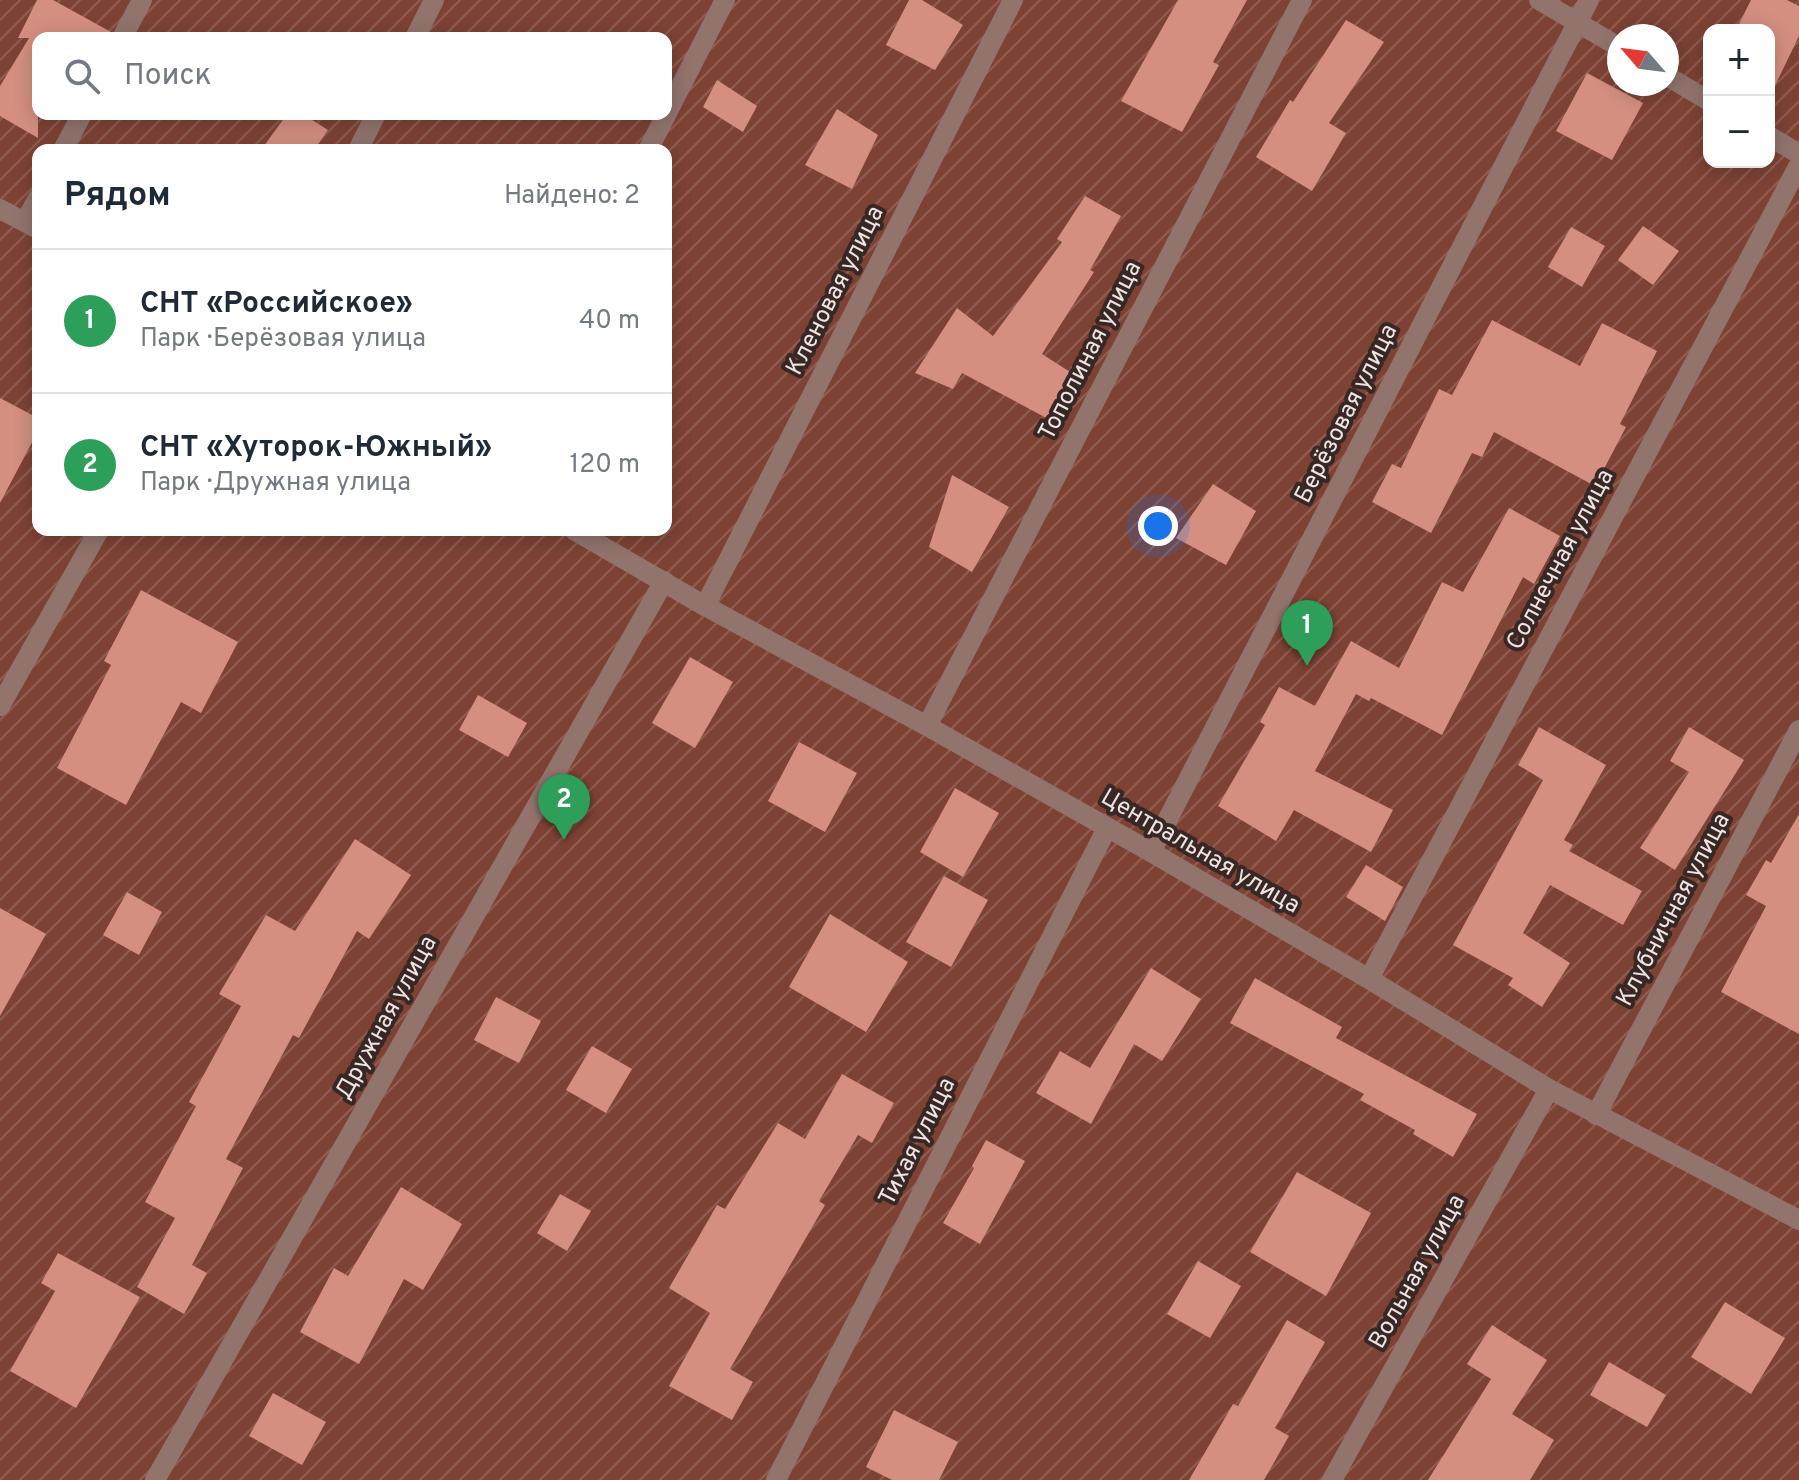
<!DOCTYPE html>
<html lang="ru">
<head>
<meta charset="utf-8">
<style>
	:root { --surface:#fff; --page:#f2f2f3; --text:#1f2937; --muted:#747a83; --line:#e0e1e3; --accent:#7f5d5d }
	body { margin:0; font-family:Overpass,sans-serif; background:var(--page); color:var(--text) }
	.controls { position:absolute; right:24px; top:24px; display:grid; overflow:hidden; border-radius:16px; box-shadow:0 4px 20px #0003 }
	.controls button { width:72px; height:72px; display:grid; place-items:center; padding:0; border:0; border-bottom:2px solid var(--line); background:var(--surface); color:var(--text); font:40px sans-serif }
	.compass { position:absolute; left:1607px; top:24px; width:72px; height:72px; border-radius:50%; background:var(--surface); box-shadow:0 4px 20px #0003; rotate:298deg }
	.you { position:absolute; left:1158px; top:526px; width:28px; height:28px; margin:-20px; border:6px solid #fff; border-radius:50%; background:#1a73e8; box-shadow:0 0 0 12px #1a73e833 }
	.badge { display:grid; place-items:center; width:52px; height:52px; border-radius:50%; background:var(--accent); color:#fff; font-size:26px; font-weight:700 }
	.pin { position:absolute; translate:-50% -66px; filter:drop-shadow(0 2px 4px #0008) }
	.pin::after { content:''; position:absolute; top:42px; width:28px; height:24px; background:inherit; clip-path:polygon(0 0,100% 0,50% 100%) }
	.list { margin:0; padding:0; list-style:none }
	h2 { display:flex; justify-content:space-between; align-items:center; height:104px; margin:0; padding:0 32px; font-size:34px }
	h2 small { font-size:26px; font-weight:400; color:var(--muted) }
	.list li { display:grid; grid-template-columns:52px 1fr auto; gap:24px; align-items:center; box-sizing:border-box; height:144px; padding:0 32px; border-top:2px solid var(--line) }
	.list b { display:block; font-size:30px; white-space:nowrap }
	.list p { margin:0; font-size:26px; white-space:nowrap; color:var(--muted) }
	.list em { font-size:26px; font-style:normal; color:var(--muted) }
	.icon { flex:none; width:44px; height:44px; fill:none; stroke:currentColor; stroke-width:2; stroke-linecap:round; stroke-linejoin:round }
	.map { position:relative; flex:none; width:1799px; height:1480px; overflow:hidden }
	.search { position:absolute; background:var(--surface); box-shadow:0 4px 20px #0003; left:32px; top:32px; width:640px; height:88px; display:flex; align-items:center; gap:20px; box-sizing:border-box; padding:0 28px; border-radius:16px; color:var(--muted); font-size:30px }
	.panel { position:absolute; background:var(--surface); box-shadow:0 4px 20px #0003; left:32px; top:144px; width:640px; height:392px; border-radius:16px }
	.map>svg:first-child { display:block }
	.garden { fill:url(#garden-furrows); fill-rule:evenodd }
	.building { fill:#d48f81 }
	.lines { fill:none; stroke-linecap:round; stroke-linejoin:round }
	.minor { stroke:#92746d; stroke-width:20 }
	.labels { text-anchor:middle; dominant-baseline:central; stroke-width:8; stroke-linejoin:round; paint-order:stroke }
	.street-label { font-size:24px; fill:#eee4e1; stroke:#382825 }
</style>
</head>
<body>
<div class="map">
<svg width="1799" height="1480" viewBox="0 0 1799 1480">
	<defs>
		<pattern id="garden-furrows" width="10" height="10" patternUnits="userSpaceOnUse" patternTransform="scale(2)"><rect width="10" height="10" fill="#7e4235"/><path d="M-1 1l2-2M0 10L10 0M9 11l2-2" fill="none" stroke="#915d52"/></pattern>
	</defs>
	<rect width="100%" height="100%" fill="#42322f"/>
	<path class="garden" d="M0,0H1799V1480H0ZM1709,30H1769V162H1709ZM1619,36H1667V84H1619ZM38,38H666V114H38ZM38,150H666V530H38Z"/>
	<g class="building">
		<polygon points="37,0 53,0 111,32 109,38 38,38 38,138 0,116 0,86 29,38 18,38"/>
		<polygon points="909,0 922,0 963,25 935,70 886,45"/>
		<polygon points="1178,0 1247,0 1213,62 1219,65 1182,132 1121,101"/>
		<polygon points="1751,0 1787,0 1799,6 1799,36 1769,98 1769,30 1736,30"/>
		<polygon points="1346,20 1384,42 1329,123 1346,133 1312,191 1256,157 1290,100 1293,102"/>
		<polygon points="1587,73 1643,103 1612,160 1556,131"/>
		<polygon points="717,80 757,106 743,132 703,107"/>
		<polygon points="837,109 878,135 852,189 805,165"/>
		<polygon points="287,114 303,114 328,130 314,150 261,150"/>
		<polygon points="1085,196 1121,216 1090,270 1094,272 1042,354 1078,377 1052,421 962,373 953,389 915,373 957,308 993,336 1062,242 1057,239"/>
		<polygon points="1643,226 1679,251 1653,285 1618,260"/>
		<polygon points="1571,227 1605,246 1582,287 1548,267"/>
		<polygon points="1492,320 1580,366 1602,323 1657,351 1620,424 1626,427 1595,486 1494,432 1482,457 1472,453 1431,533 1372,502 1392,464 1401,468 1439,389 1452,395"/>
		<polygon points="0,398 38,418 38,431 0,503"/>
		<polygon points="952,475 1009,507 972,572 929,547"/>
		<polygon points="1213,484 1256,511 1226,565 1176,538"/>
		<polygon points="1509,508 1560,536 1534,584 1523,577 1442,735 1371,698 1369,701 1356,694 1315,771 1393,810 1371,852 1294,810 1276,841 1218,806 1265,725 1260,722 1279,687 1315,706 1351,641 1399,668 1442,582 1463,592"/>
		<polygon points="141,590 238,642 201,713 181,702 126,805 57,768 111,665 104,661"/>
		<polygon points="690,657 733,682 695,748 652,723"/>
		<polygon points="478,695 527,723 508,757 459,730"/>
		<polygon points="1539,727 1606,765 1564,840 1573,845 1569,851 1642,891 1623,925 1550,885 1523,933 1570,963 1542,1007 1508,985 1513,978 1453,945 1543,780 1518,765"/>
		<polygon points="1689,727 1744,760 1675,870 1640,848 1689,772 1670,761"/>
		<polygon points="799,742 857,773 825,832 768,801"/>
		<polygon points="955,788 999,813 963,877 920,852"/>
		<polygon points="1799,814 1799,1034 1721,992 1766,906 1746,895 1766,860 1771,863"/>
		<polygon points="355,839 411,875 369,939 357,931 299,1038 293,1035 226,1159 243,1168 192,1265 207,1273 184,1314 137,1287 175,1218 145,1202 196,1106 189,1102 241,1006 219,994 266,915 295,931"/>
		<polygon points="1366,865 1403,887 1385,921 1346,897"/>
		<polygon points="944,876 988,900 951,967 906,942"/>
		<polygon points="127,892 162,912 139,955 103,935"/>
		<polygon points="0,908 46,934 0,1016"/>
		<polygon points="830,914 908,962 866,1032 789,987"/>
		<polygon points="1151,968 1201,999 1162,1061 1134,1044 1091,1124 1036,1093 1060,1051 1090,1068"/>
		<polygon points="1255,978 1342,1027 1336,1038 1477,1114 1453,1157 1413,1134 1415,1130 1360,1100 1364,1094 1230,1023"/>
		<polygon points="496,997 541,1021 519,1063 474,1040"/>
		<polygon points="592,1046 632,1069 606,1113 566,1090"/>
		<polygon points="842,1074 894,1103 872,1143 858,1135 819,1201 825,1205 730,1369 753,1382 732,1420 669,1386 710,1313 669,1288 717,1205 725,1209 778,1123 805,1139"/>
		<polygon points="986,1140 1025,1161 980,1244 943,1223 974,1168 972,1166"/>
		<polygon points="1297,1172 1371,1213 1326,1296 1250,1252"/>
		<polygon points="401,1187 462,1224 423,1290 404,1279 359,1364 300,1332 334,1268 348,1276"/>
		<polygon points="560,1194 591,1211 567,1251 537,1233"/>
		<polygon points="58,1253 140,1297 76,1408 10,1371 55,1291 41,1283"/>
		<polygon points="1198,1261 1241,1286 1210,1338 1167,1314"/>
		<polygon points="1725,1302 1785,1338 1751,1394 1691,1357"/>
		<polygon points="1287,1320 1325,1342 1275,1428 1289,1436 1264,1480 1189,1480 1233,1404 1238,1406"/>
		<polygon points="1492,1325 1547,1360 1512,1414 1554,1440 1530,1480 1428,1480 1491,1379 1467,1364"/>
		<polygon points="1609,1362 1666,1395 1647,1427 1590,1395"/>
		<polygon points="273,1393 326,1422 302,1465 249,1436"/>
		<polygon points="894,1410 958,1442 939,1480 892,1480 866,1467"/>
	</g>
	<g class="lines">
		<g class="minor">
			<polyline points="1539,0 1619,47"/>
			<polyline points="122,38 142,0"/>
			<polyline points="415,38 434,0"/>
			<polyline points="1667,76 1709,101"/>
			<polyline points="1769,136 1799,154"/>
			<polyline points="63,150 82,114"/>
			<polyline points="358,150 376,114"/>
			<polyline points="648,150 725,0"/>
			<polyline points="0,209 38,229"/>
			<polyline points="25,222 38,198"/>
			<polyline points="574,530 705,606 927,726 1151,852 1369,979 1549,1089 1799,1220"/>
			<polyline points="705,606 1013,0"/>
			<polyline points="0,706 99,530"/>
			<polyline points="927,726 1302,0"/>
			<polyline points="1151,852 1589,0"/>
			<polyline points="1369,979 1799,165"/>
			<polyline points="1596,1115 1799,730"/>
			<polyline points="155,1480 664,581"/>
			<polyline points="776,1480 1107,828"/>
			<polyline points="1332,1480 1549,1089"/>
		</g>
	</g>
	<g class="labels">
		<g class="street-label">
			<text transform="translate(836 291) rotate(-63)">Кленовая улица</text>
			<text transform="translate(1091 351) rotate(-63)">Тополиная улица</text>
			<text transform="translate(1347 414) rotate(-63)">Берёзовая улица</text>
			<text transform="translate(1561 560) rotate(-62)">Солнечная улица</text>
			<text transform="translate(1200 852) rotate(30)">Центральная улица</text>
			<text transform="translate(1674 910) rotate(-62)">Клубничная улица</text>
			<text transform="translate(387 1018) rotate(-61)">Дружная улица</text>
			<text transform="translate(918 1142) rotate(-63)">Тихая улица</text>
			<text transform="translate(1418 1272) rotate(-61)">Вольная улица</text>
		</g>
	</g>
</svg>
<div class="controls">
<button>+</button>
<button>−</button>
</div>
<svg class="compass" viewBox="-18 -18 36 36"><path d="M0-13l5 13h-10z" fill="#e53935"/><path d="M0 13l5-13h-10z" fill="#747a83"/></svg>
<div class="you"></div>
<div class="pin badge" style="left:1307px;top:666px;background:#2e9e5b">1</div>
<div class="pin badge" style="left:564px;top:840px;background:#2e9e5b">2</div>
<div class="search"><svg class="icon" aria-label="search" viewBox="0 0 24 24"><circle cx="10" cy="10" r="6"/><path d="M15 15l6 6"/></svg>Поиск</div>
<section class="panel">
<h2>Рядом<small>Найдено: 2</small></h2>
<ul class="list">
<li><span class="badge" style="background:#2e9e5b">1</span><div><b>СНТ «Российское»</b><p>Парк · Берёзовая улица</p></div><em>40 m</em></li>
<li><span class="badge" style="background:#2e9e5b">2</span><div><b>СНТ «Хуторок-Южный»</b><p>Парк · Дружная улица</p></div><em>120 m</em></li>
</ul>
</section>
</div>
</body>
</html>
